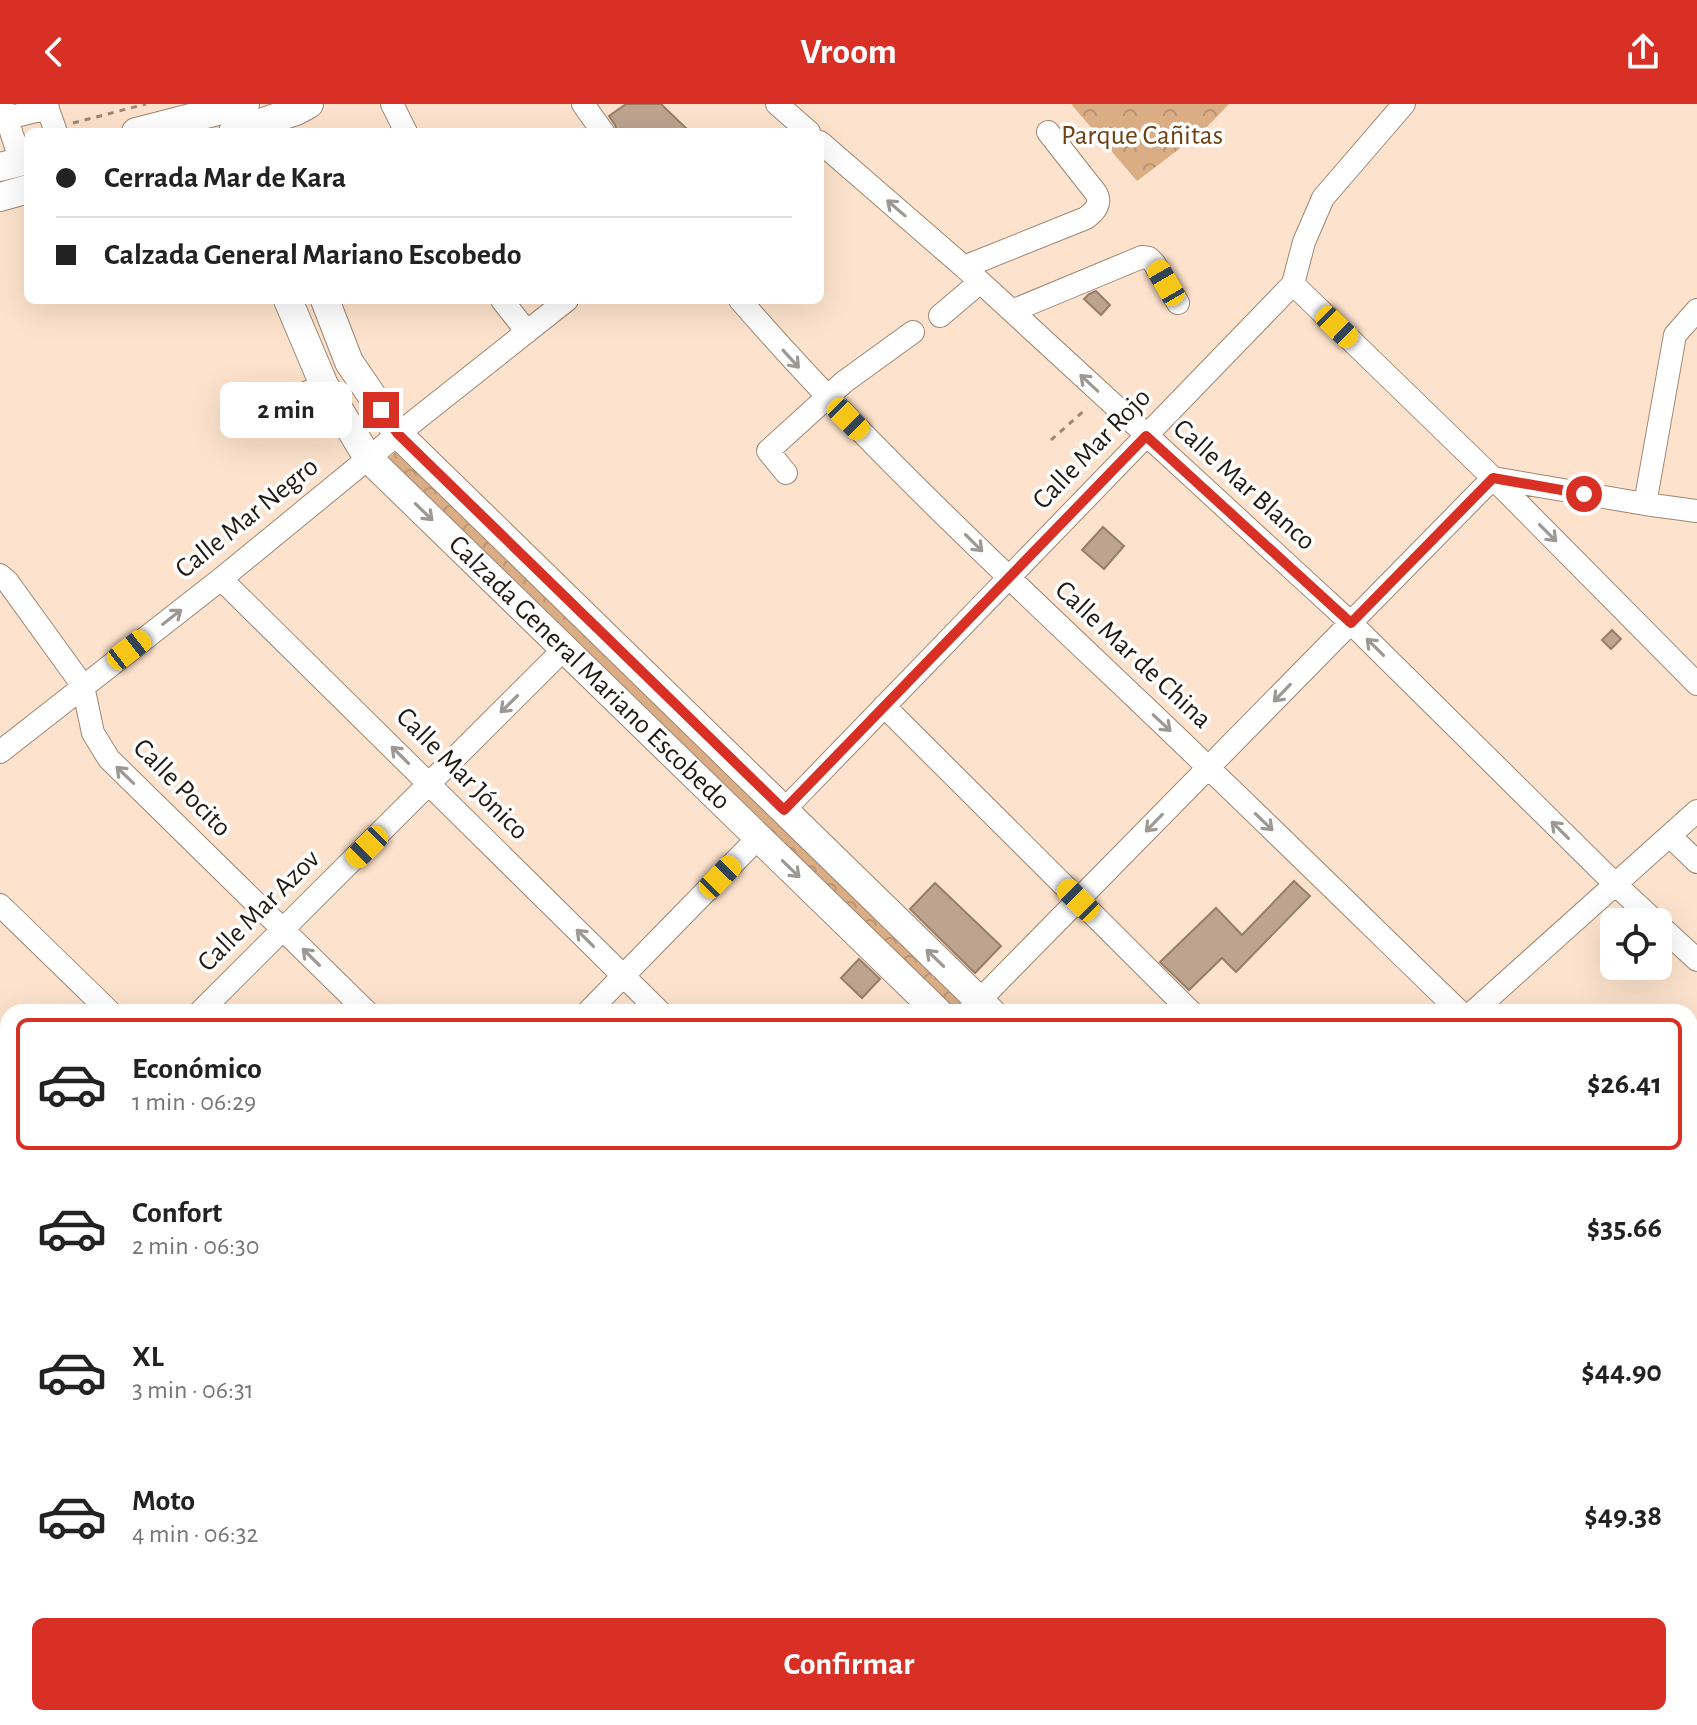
<!DOCTYPE html>
<html lang="es">
<head>
<meta charset="utf-8">
<style>
  body { margin:0; font-family:"Alegreya Sans",sans-serif; background:#f2f2f2; color:#222; height:100vh; display:flex; flex-direction:column; font-size:30px; white-space:nowrap }
  * { box-sizing:border-box; margin:0 }
  p { font-size:26px; color:#767676 }
  .icon { flex:none; width:44px; height:44px; fill:none; stroke:currentColor; stroke-width:2; stroke-linecap:round; stroke-linejoin:round }
  .map { position:relative; flex:1; overflow:hidden }
  .panel { position:absolute; left:0px; top:900px; width:1698px; height:722px; display:flex; flex-direction:column; background:#fff; border-radius:24px 24px 0 0; box-shadow:0 8px 32px #0002 }
  .panel>* { flex:none }
  .hud { position:absolute; left:24px; top:24px; width:800px; height:176px; border-radius:12px; box-shadow:0 8px 32px #0002; display:grid; align-content:center; height:176px; padding:0 32px; background:#fff }
  .controls { position:absolute; left:1600px; top:804px; display:grid; gap:16px }
  .controls a { display:grid; place-items:center; width:72px; height:72px; border-radius:12px; background:#fff; box-shadow:0 8px 32px #0002; font-size:40px }
  .end { position:absolute; width:36px; height:36px; margin:-18px; border:10px solid #d93025; background:#fff; box-shadow:0 0 0 4px #fff }
  .from { border-radius:50% }
  .bubble { position:absolute; height:56px; border-radius:12px; background:#fff; box-shadow:0 8px 32px #0002; font-size:26px; font-weight:700; line-height:56px; text-align:center }
  .car { position:absolute; width:24px; height:48px; margin:-24px -12px; border-radius:10px; box-shadow:0 0 6px 2px #0007; background:linear-gradient(#f5c518 24%,#345 0 40%,#f5c518 0 76%,#345 0 86%,#f5c518 0) }
  .hud b { display:flex; align-items:center; gap:28px; height:76px; font-size:30px }
  .hud b+b { border-top:2px solid #e0e0e0 }
  .hud i { width:20px; height:20px; background:#222 }
  ul { padding:14px 0 0; list-style:none }
  li { display:flex; align-items:center; gap:24px; height:132px; margin:0 16px 12px; padding:0 16px; border:4px solid transparent; border-radius:12px }
  li div { flex:1 }
  li b { display:block; font-size:30px }
  li em { font-style:normal; font-weight:700 }
  li.active { border-color:#d93025 }
  li>.icon { width:72px; height:72px; stroke-width:1.5 }
  .cta { display:flex; gap:16px; margin-top:auto; padding:16px 32px }
  .cta a { flex:1; height:92px; border-radius:12px; background:#d93025; color:#fff; font-size:32px; font-weight:700; line-height:92px; text-align:center }
  header { display:flex; justify-content:space-between; align-items:center; height:104px; padding:0 32px; background:#d93025; color:#fff; font-size:36px; font-weight:700 }
  .map>svg:first-child { display:block }
</style>
</head>
<body>
<header><svg class="icon" aria-label="back" viewBox="0 0 24 24"><path d="M15 5l-7 7 7 7"/></svg>Vroom<svg class="icon" aria-label="share" viewBox="0 0 24 24"><path d="M12 15V3M7 8l5-5 5 5M5 13v7h14v-7"/></svg></header>
<div class="map">
<svg width="1697" height="1621" viewBox="0 0 1697 1621">
  <defs>
    <pattern id="forest-crowns" width="20" height="18" patternUnits="userSpaceOnUse" patternTransform="scale(2)"><rect width="20" height="18" fill="#daad85"/><path d="M2 6a3 3 0 1 1 6 0M12 15a3 3 0 1 1 6 0" fill="none" stroke="#bb9472"/></pattern>
  </defs>
  <rect width="100%" height="100%" fill="#fde3cd"/>
  <path fill="url(#forest-crowns)" d="M1071,0H1229L1203,27L1137,77Z
    M399,345L969,896L958,908H945L382,360Z"/>
  <path fill="#bca48f" stroke="#967e6b" stroke-width="2" d="M626,0H661L690,28H617L615,21L609,12Z
    M1096,187L1110,201L1101,211L1084,195L1089,190Z
    M1103,423L1124,442L1104,465L1082,446Z
    M1612,526L1621,535L1611,545L1602,536Z
    M1294,777L1310,792L1236,868L1222,854L1189,886L1160,858L1216,804L1242,831Z
    M935,779L1001,842L975,869L910,805Z
    M859,855L880,875L862,894L841,874Z"/>
  <g fill="none" stroke-linecap="round" stroke-linejoin="round">
    <g stroke="#9e8672" stroke-width="24">
      <path id="minor" d="M2,0L21,58
        M46,0L56,28
        M392,0L406,28
        M583,0L603,28
        M777,0L809,28
        M7,14L48,4
        M820,38L964,163L1351,519L1616,781L1656,818
        M964,163L1086,114C1095,107 1102,100 1096,89L1048,28
        M1293,180L1493,374L1697,580
        M502,196L527,228
        M740,196C864,339 1004,469 1142,600C1249,702 1354,805 1460,908
        M1012,207L1142,153L1149,154L1154,159L1178,199
        M940,212L980,178
        M251,310L286,290L301,291L324,281
        M786,369L768,347L844,278L913,228
        M1493,374L1645,400L1697,407
        M1645,400L1675,231L1697,206
        M0,471L7,477L83,582L93,629L109,655L367,908
        M221,475L660,908
        M884,602L1191,908
        M0,648L221,475L398,330L567,196
        M784,706L1293,180L1304,138L1323,94L1404,0
        M1670,732L1697,758
        M0,801L110,908
        M1658,820L1697,856
        M200,908L564,545
        M588,908L758,734
        M968,908L1493,374
        M1473,908L1697,707
        M0,1024L5,1029
        M0,1109L8,1101
        M1690,1235L1697,1242
        M0,1270L8,1279
        M1690,1384L1697,1376
        M0,1489L8,1482
        M563,1614L570,1621
        M826,1614L833,1621
        M1241,1614L1248,1621
        M270,1621L277,1614
        M685,1621L693,1614
        M1468,1621L1475,1614"/>
    </g>
    <g stroke="#9e8672" stroke-width="30">
      <g id="major">
        <path d="M136,28L245,0"/>
        <path d="M233,28L296,7L309,0"/>
        <path d="M0,63L28,56"/>
        <path d="M0,93L28,85"/>
        <path id="s1" d="M288,196L324,281L368,354L938,908"/>
        <path d="M325,196L349,258L398,330L991,908"/>
        <path d="M1690,1589L1697,1596"/>
        <path d="M1663,1614L1670,1621"/>
      </g>
    </g>
    <path stroke="#9b8878" stroke-width="3" stroke-dasharray="6 6" stroke-linecap="butt" d="M73,19L146,0
      M1051,336L1087,304"/>
    <use href="#minor" stroke="#fff" stroke-width="22"/>
    <use href="#major" stroke="#fff" stroke-width="28"/>
  </g>
  <defs><path id="oneway-shaft" d="M-6 0H5M1.5-3L5.5 0L1.5 3" fill="none" stroke-width="1.6" stroke-linecap="round" stroke-linejoin="round" transform="scale(2)"/></defs>
  <g stroke="#9c9894">
    <use href="#oneway-shaft" transform="translate(896 104) rotate(-139)"/>
    <use href="#oneway-shaft" transform="translate(791 255) rotate(48)"/>
    <use href="#oneway-shaft" transform="translate(1089 279) rotate(-137)"/>
    <use href="#oneway-shaft" transform="translate(424 408) rotate(44)"/>
    <use href="#oneway-shaft" transform="translate(1548 429) rotate(45)"/>
    <use href="#oneway-shaft" transform="translate(974 439) rotate(45)"/>
    <use href="#oneway-shaft" transform="translate(172 513) rotate(-38)"/>
    <use href="#oneway-shaft" transform="translate(1375 543) rotate(-135)"/>
    <use href="#oneway-shaft" transform="translate(1282 589) rotate(134)"/>
    <use href="#oneway-shaft" transform="translate(509 600) rotate(135)"/>
    <use href="#oneway-shaft" transform="translate(1162 619) rotate(43)"/>
    <use href="#oneway-shaft" transform="translate(400 651) rotate(-135)"/>
    <use href="#oneway-shaft" transform="translate(125 671) rotate(-136)"/>
    <use href="#oneway-shaft" transform="translate(1264 718) rotate(44)"/>
    <use href="#oneway-shaft" transform="translate(1154 719) rotate(134)"/>
    <use href="#oneway-shaft" transform="translate(1560 726) rotate(-135)"/>
    <use href="#oneway-shaft" transform="translate(791 765) rotate(44)"/>
    <use href="#oneway-shaft" transform="translate(585 834) rotate(-135)"/>
    <use href="#oneway-shaft" transform="translate(311 853) rotate(-135)"/>
    <use href="#oneway-shaft" transform="translate(935 854) rotate(-136)"/>
  </g>
  <g fill="none" stroke-linecap="round" stroke-linejoin="round">
    <path stroke="#d93025" stroke-width="10" d="M381,306L398,330L784,706L1146,332L1351,519L1493,374L1584,390"/>
  </g>
  <g text-anchor="middle" dominant-baseline="central" stroke-width="7" stroke-linejoin="round" paint-order="stroke">
    <g font-size="28" fill="#6f4213" stroke="#fff">
      <text x="1142" y="32">Parque Cañitas</text>
    </g>
    <g font-size="28" fill="#221911" stroke="#fff">
      <text transform="translate(1092 345) rotate(-46)">Calle Mar Rojo</text>
      <text transform="translate(1244 381) rotate(42)">Calle Mar Blanco</text>
      <text transform="translate(247 414) rotate(-39)">Calle Mar Negro</text>
      <text transform="translate(1133 551) rotate(43)">Calle Mar de China</text>
      <text stroke="none"><textPath href="#s1" startOffset="486">Calzada General Mariano Escobedo</textPath></text>
      <text transform="translate(462 670) rotate(45)">Calle Mar Jónico</text>
      <text transform="translate(182 684) rotate(45)">Calle Pocito</text>
      <text transform="translate(259 807) rotate(-45)">Calle Mar Azov</text>
    </g>
  </g>
</svg>
<div class="controls">
<a><svg class="icon" aria-label="locate" viewBox="0 0 24 24"><circle cx="12" cy="12" r="6"/><path d="M12 2v4M12 18v4M2 12h4M18 12h4"/></svg></a>
</div>
<i class="end from" style="left:1584px;top:390px"></i>
<i class="end" style="left:381px;top:306px"></i>
<div class="bubble" style="left:220px;top:278px;width:132px">2 min</div>
<i class="car" style="left:1166px;top:179px;rotate:330deg"></i>
<i class="car" style="left:1337px;top:223px;rotate:134deg"></i>
<i class="car" style="left:848px;top:315px;rotate:135deg"></i>
<i class="car" style="left:129px;top:546px;rotate:52deg"></i>
<i class="car" style="left:367px;top:743px;rotate:225deg"></i>
<i class="car" style="left:720px;top:773px;rotate:44deg"></i>
<i class="car" style="left:1078px;top:796px;rotate:315deg"></i>
<div class="hud">
<b><i class="from"></i>Cerrada Mar de Kara</b>
<b><i></i>Calzada General Mariano Escobedo</b>
</div>
<section class="panel">
<ul>
<li class="active"><svg class="icon" aria-label="car" viewBox="0 0 24 24"><path d="M5 17H2v-5l4-1 3-4h7l3 4 3 1v5h-3M9 17h6M6 11h13"/><circle cx="7" cy="17" r="2"/><circle cx="17" cy="17" r="2"/></svg><div><b>Económico</b><p>1 min · 06:29</p></div><em>$26.41</em></li>
<li><svg class="icon" aria-label="car" viewBox="0 0 24 24"><path d="M5 17H2v-5l4-1 3-4h7l3 4 3 1v5h-3M9 17h6M6 11h13"/><circle cx="7" cy="17" r="2"/><circle cx="17" cy="17" r="2"/></svg><div><b>Confort</b><p>2 min · 06:30</p></div><em>$35.66</em></li>
<li><svg class="icon" aria-label="car" viewBox="0 0 24 24"><path d="M5 17H2v-5l4-1 3-4h7l3 4 3 1v5h-3M9 17h6M6 11h13"/><circle cx="7" cy="17" r="2"/><circle cx="17" cy="17" r="2"/></svg><div><b>XL</b><p>3 min · 06:31</p></div><em>$44.90</em></li>
<li><svg class="icon" aria-label="car" viewBox="0 0 24 24"><path d="M5 17H2v-5l4-1 3-4h7l3 4 3 1v5h-3M9 17h6M6 11h13"/><circle cx="7" cy="17" r="2"/><circle cx="17" cy="17" r="2"/></svg><div><b>Moto</b><p>4 min · 06:32</p></div><em>$49.38</em></li>
</ul>
<div class="cta"><a>Confirmar</a></div>
</section>
</div>
</body>
</html>
